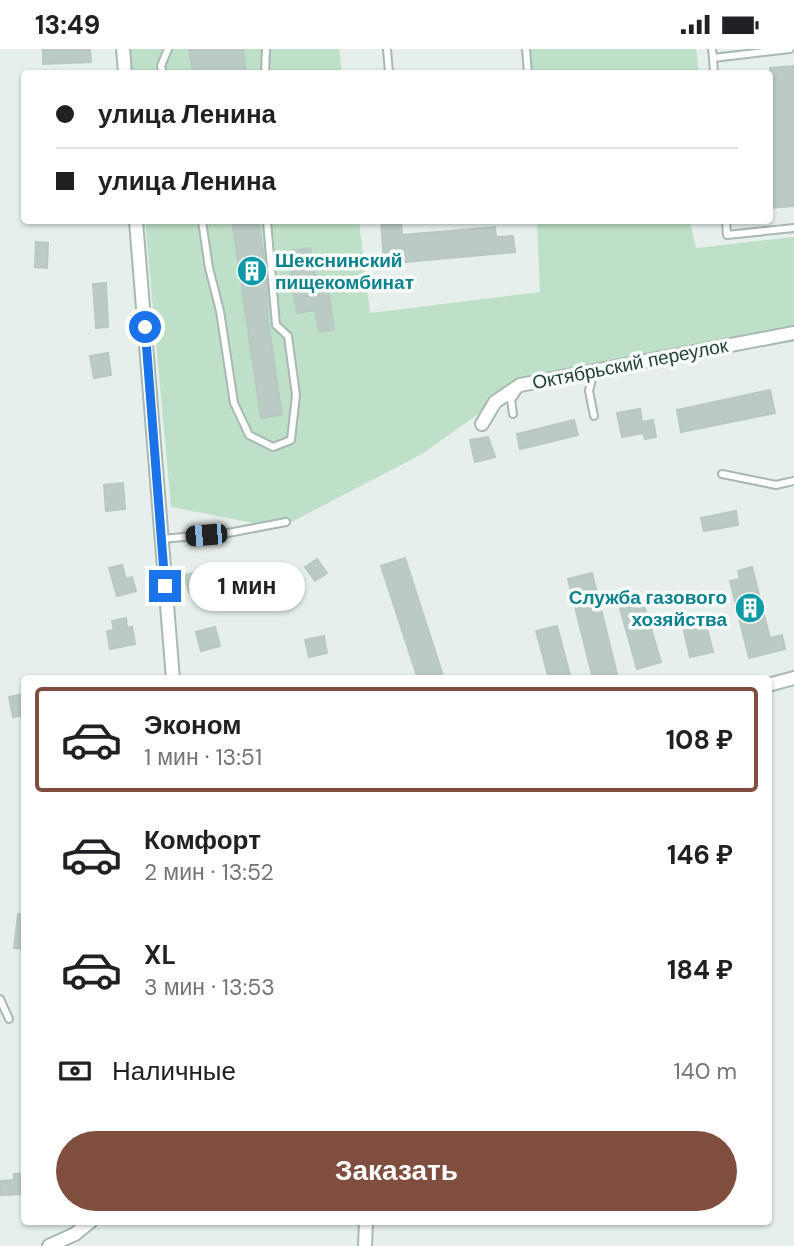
<!DOCTYPE html>
<html lang="ru">
<head>
<meta charset="utf-8">
<style>
  body { margin:0; font-family:"DM Sans",sans-serif; background:#f2f2f2; color:#202124; height:100vh; display:flex; flex-direction:column; font-size:26px; white-space:nowrap }
  * { box-sizing:border-box; margin:0 }
  p { font-size:23px; color:#757577 }
  .icon { flex:none; width:38px; height:38px; fill:none; stroke:currentColor; stroke-width:2; stroke-linecap:round; stroke-linejoin:round }
  .map { position:relative; flex:1; overflow:hidden }
  .panel { position:absolute; left:21px; top:626px; width:751px; height:550px; display:flex; flex-direction:column; background:#fff; border-radius:7px; box-shadow:0 2px 5px #0004 }
  .panel>* { flex:none }
  .guide { position:absolute; left:21px; top:21px; width:752px; height:154px; border-radius:7px; box-shadow:0 2px 5px #0004; display:grid; align-content:center; height:154px; padding:0 35px; background:#fff }
  .end { position:absolute; width:32px; height:32px; margin:-16px; border:9px solid #1a73e8; background:#fff; box-shadow:0 0 0 4px #fff }
  .from { border-radius:50% }
  .bubble { position:absolute; height:49px; border-radius:24px; background:#fff; box-shadow:0 2px 5px #0004; font-size:23px; font-weight:700; line-height:49px; text-align:center }
  .car { position:absolute; width:21px; height:42px; margin:-21px -10px; border-radius:9px; box-shadow:0 0 5px 2px #0007; background:linear-gradient(#222 24%,#8ab4d8 0 40%,#222 0 76%,#8ab4d8 0 86%,#222 0) }
  .guide b { display:flex; align-items:center; gap:24px; height:66px; font-size:26px }
  .guide b+b { border-top:2px solid #e0e0e0 }
  .guide i { width:18px; height:18px; background:#202124 }
  ul { padding:12px 0 0; list-style:none }
  li { display:flex; align-items:center; gap:21px; height:105px; margin:0 14px 10px; padding:0 21px; border:4px solid transparent; border-radius:7px }
  li div { flex:1 }
  li b { display:block; font-size:26px }
  li em { font-style:normal; font-weight:700 }
  li.active { border-color:#7f4e3f }
  li>.icon { width:63px; height:63px; stroke-width:1.5 }
  .pay { display:flex; align-items:center; gap:18px; height:77px; padding:0 35px; font-size:26px }
  .pay p { margin-inline-start:auto }
  .cta { display:flex; gap:14px; margin-top:auto; padding:14px 35px }
  .cta a { flex:1; height:80px; border-radius:42px; background:#7f4e3f; color:#fff; font-size:28px; font-weight:700; line-height:80px; text-align:center }
  .status { display:flex; justify-content:space-between; align-items:center; height:49px; padding:0 35px; background:#fff; direction:ltr }
  .status svg { height:19px; fill:currentColor }
  .map>svg:first-child { display:block }
</style>
</head>
<body>
<div class="status"><b>13:49</b><svg viewBox="0 0 49 12"><path d="M0 12V9h3v3zM5 12V6h3v6zM10 12V3h3v9zM15 12V0h3v12zM26 1h20v11H26zM47 4h2v5h-2z"/></svg></div>
<div class="map">
<svg width="794" height="1197" viewBox="0 0 794 1197">
  <rect width="100%" height="100%" fill="#e6efeb"/>
  <path fill="#bfe0c8" d="M130,0H339L342,24H132Z
    M527,0H696L699,24H528Z
    M145,172H359L370,264L540,243L537,172H690L696,199L794,188V278L589,320L495,353L422,405L280,479L171,458Z"/>
  <path fill="#bbcac4" stroke="#b8c9c2" stroke-width="2" d="M43,0H90L91,13L43,15Z
    M189,0H243L246,24H193Z
    M794,17V157L770,159V19Z
    M232,172H258L266,221L268,273L282,366L261,369Z
    M381,172H401L402,186L495,178L496,188L513,187L515,203L384,215Z
    M36,193L48,194L47,219L35,218Z
    M310,199L316,232L327,230L334,281L319,283L315,261L297,264L287,202Z
    M106,234L108,278L96,279L93,235Z
    M108,304L111,326L94,329L90,307Z
    M770,341L775,364L681,383L677,361Z
    M640,360L642,373L653,371L656,388L645,390L643,384L622,388L617,364Z
    M574,371L578,386L520,400L517,385Z
    M488,388L495,408L475,413L470,391Z
    M123,434L125,460L106,462L104,436Z
    M736,462L738,476L704,482L701,469Z
    M405,509L444,630H418L381,517Z
    M317,510L327,524L315,532L305,518Z
    M122,516L126,530L132,528L136,542L117,547L109,519Z
    M752,518L770,589L782,586L785,600L749,609L730,532L740,530L738,522Z
    M205,521L210,538L189,543L184,526Z
    M592,524L617,625L595,630H593L568,530Z
    M641,546L661,613L637,620L618,552Z
    M704,567L713,603L690,608L682,573Z
    M126,569L127,579L132,578L135,595L110,600L107,582L114,581L112,572Z
    M557,577L571,630H549L536,582Z
    M215,578L220,597L201,602L196,583Z
    M324,587L327,604L309,608L305,591Z
    M24,645V666L13,668L9,648Z
    M18,865L24,866V900L14,899Z
    M24,1124V1145L1,1146L0,1132L14,1131V1125Z"/>
  <g fill="none" stroke-linecap="round" stroke-linejoin="round">
    <g stroke="#a8b8b2" stroke-width="10">
      <path id="service" d="M387,0L389,24
        M526,0L528,24
        M712,0L713,9L790,0
        M713,9L714,24
        M163,24L161,17L168,0
        M265,24L266,0
        M202,172L209,219L220,262L234,354L249,386L273,398L291,391L296,346L288,287L276,276L267,172
        M726,172L727,186L794,179
        M513,365L511,351L516,344
        M594,367L589,342L594,322
        M722,425L776,436L794,432
        M161,490L228,484L286,473
        M0,950L9,970"/>
    </g>
    <g stroke="#a8b8b2" stroke-width="16">
      <path id="minor" d="M123,0L125,24
        M136,172L173,630
        M482,375L495,353L520,336L794,284
        M768,636L794,629
        M49,1197L75,1185L91,1172
        M365,1197L366,1172"/>
    </g>
    <use href="#service" stroke="#fff" stroke-width="6"/>
    <use href="#minor" stroke="#fff" stroke-width="12"/>
  </g>
  <g fill="none" stroke-linecap="round" stroke-linejoin="round">
    <path stroke="#1a73e8" stroke-width="9" d="M145,278L165,537"/>
  </g>
  <defs>
    <g id="building-disc" transform="scale(1.575)"><circle r="9.5" fill="#0f9aa8" stroke="#f7fbf9"/><path d="M-4-6H4V6H1V3H-1V6H-4ZM-2.5-4.3h1.7v1.8h-1.7ZM.8-4.3h1.7v1.8H.8ZM-2.5-1h1.7V.8h-1.7ZM.8-1h1.7V.8H.8Z" fill="#fff"/></g>
  </defs>
  <g fill-rule="evenodd">
    <use href="#building-disc" x="252" y="222"/>
    <use href="#building-disc" x="750" y="559"/>
  </g>
  <g text-anchor="middle" dominant-baseline="central" stroke-width="7" stroke-linejoin="round" paint-order="stroke">
    <g font-size="19" font-weight="bold" fill="#0d838f" stroke="#f7fbf9" text-anchor="start">
      <text x="275" y="211">Шекснинский<tspan x="275" dy="22">пищекомбинат</tspan></text>
      <text x="727" y="548" text-anchor="end">Служба газового<tspan x="727" dy="22">хозяйства</tspan></text>
    </g>
    <g font-size="19" fill="#24423a" stroke="#f7fbf9">
      <text transform="translate(630 315) rotate(-11)">Октябрьский переулок</text>
    </g>
  </g>
</svg>
<i class="end from" style="left:145px;top:278px"></i>
<i class="end" style="left:165px;top:537px"></i>
<div class="bubble" style="left:189px;top:513px;width:116px">1 мин</div>
<i class="car" style="left:206px;top:486px;rotate:265deg"></i>
<div class="guide">
<b><i class="from"></i>улица Ленина</b>
<b><i></i>улица Ленина</b>
</div>
<section class="panel">
<ul>
<li class="active"><svg class="icon" aria-label="car" viewBox="0 0 24 24"><path d="M5 17H2v-5l4-1 3-4h7l3 4 3 1v5h-3M9 17h6M6 11h13"/><circle cx="7" cy="17" r="2"/><circle cx="17" cy="17" r="2"/></svg><div><b>Эконом</b><p>1 мин · 13:51</p></div><em>108 ₽</em></li>
<li><svg class="icon" aria-label="car" viewBox="0 0 24 24"><path d="M5 17H2v-5l4-1 3-4h7l3 4 3 1v5h-3M9 17h6M6 11h13"/><circle cx="7" cy="17" r="2"/><circle cx="17" cy="17" r="2"/></svg><div><b>Комфорт</b><p>2 мин · 13:52</p></div><em>146 ₽</em></li>
<li><svg class="icon" aria-label="car" viewBox="0 0 24 24"><path d="M5 17H2v-5l4-1 3-4h7l3 4 3 1v5h-3M9 17h6M6 11h13"/><circle cx="7" cy="17" r="2"/><circle cx="17" cy="17" r="2"/></svg><div><b>XL</b><p>3 мин · 13:53</p></div><em>184 ₽</em></li>
</ul>
<div class="pay"><svg class="icon" aria-label="cash" viewBox="0 0 24 24"><path d="M3 7h18v10H3z"/><circle cx="12" cy="12" r="2"/></svg>Наличные<p>140 m</p></div>
<div class="cta"><a>Заказать</a></div>
</section>
</div>
</body>
</html>
